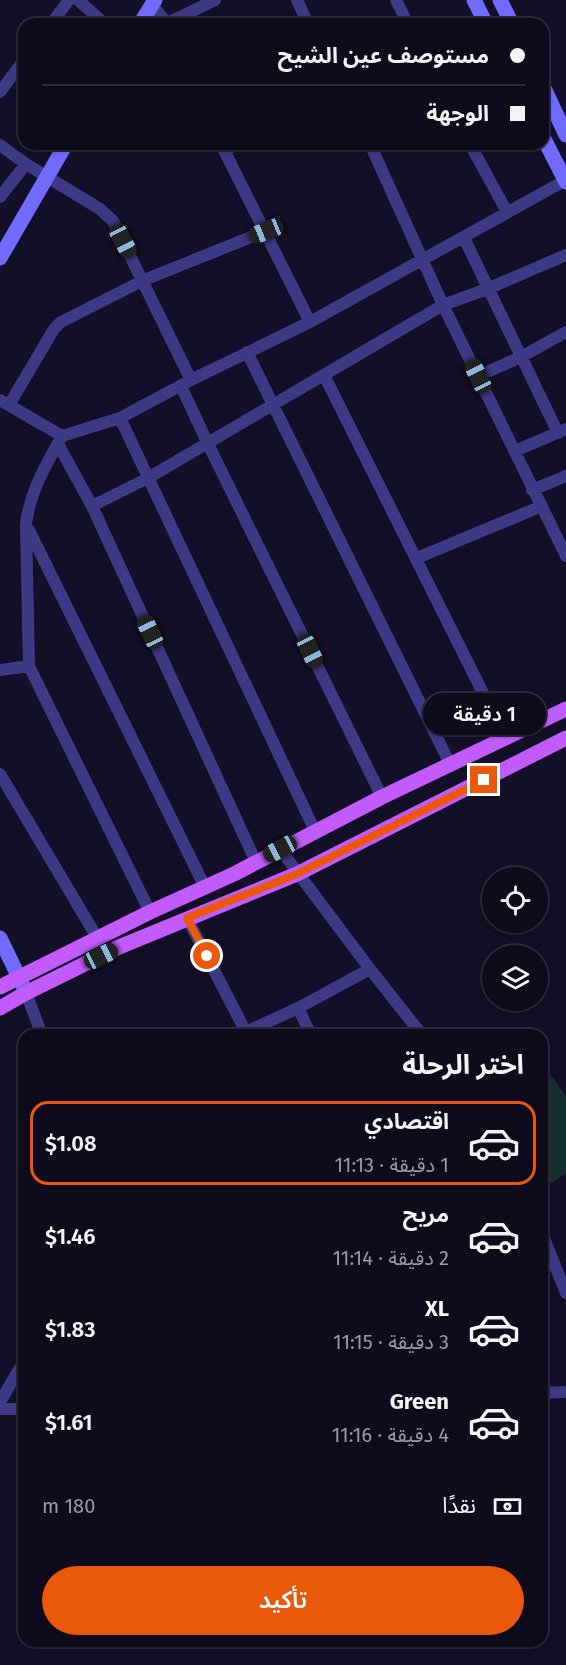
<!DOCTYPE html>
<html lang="ar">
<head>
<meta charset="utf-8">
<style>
  body { margin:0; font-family:"Fira Sans","Noto Sans Arabic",sans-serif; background:#1c1929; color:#f1f3f6; direction:rtl; height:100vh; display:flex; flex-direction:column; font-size:22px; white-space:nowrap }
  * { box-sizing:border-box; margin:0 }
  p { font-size:20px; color:#9b9ba3 }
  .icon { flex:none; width:33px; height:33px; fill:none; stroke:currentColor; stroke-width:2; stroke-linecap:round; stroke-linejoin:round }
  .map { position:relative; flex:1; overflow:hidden; direction:ltr }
  .sheet { position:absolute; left:18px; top:1029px; width:530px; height:618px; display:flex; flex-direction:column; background:#0e0b1c; border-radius:18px; box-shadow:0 2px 4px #0004,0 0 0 2px #2e2b3b; direction:rtl }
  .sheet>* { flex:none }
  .banner { position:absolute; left:18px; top:18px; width:531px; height:132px; border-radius:18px; box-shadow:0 2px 4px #0004,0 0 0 2px #2e2b3b; direction:rtl; display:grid; align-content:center; height:132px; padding:0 24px; background:#0e0b1c }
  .buttons { position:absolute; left:482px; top:867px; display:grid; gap:12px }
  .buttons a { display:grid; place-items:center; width:66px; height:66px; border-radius:50%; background:#0e0b1c; box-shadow:0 2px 4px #0004,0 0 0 2px #2e2b3b; font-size:30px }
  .end { position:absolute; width:27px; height:27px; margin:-14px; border:8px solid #ea580c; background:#fff; box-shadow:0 0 0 3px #fff }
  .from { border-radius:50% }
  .bubble { position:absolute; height:42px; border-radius:21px; background:#0e0b1c; box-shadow:0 2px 4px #0004,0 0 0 2px #2e2b3b; font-size:20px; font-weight:600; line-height:42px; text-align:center; direction:rtl }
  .car { position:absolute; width:18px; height:36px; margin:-18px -9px; border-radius:8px; box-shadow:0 0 4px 2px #0007; background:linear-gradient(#222 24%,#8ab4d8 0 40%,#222 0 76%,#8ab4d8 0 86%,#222 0) }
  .banner b { display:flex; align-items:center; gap:21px; height:57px; font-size:22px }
  .banner b+b { border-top:2px solid #2e2b3b }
  .banner i { width:15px; height:15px; background:#f1f3f6 }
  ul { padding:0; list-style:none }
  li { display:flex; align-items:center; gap:18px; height:84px; margin:0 12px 9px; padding:0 12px; border:3px solid transparent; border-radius:18px }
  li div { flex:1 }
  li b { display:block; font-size:22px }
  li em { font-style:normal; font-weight:600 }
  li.selected { border-color:#ea580c }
  li>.icon { width:54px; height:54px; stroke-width:1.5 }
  h2 { padding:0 24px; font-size:27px; line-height:72px }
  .pay { display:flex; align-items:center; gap:15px; height:66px; padding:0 24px; font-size:22px }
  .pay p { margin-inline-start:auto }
  .button { display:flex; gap:12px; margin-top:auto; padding:12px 24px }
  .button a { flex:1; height:69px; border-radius:36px; background:#ea580c; color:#fff; font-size:24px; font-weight:600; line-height:69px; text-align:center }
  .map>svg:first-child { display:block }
</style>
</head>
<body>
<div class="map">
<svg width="566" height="1665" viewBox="0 0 566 1665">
  <rect width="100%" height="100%" fill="#130f26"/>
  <path fill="#12302f" d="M551,1075L566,1097V1173L551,1183L542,1169V1081Z"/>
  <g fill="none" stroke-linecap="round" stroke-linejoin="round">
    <path stroke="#3d3a85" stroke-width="12" d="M78,0L105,24
      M297,0L308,24
      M396,0L408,24
      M152,5L168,24
      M168,23L215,0
      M51,24L69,0
      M0,92L24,60
      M221,144L310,322
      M370,144L443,305L566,556
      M470,144L507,212
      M0,145L26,164L100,209L113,221L191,380
      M224,151L237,144
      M0,197L26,164
      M464,238L558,433
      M247,352L450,764
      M324,375L506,739
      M478,376L521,357L566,332
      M181,386L208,444L382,797
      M0,400L62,436L120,418L191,380L310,322L566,180
      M9,405L54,329L61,322L144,280L266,231
      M120,418L315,831
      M62,436C46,465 30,491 26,524L29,666L150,912
      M58,444L92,506L256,862
      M515,451L566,429
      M532,490L566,476
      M92,506L148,478L443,305L487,289L566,255
      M29,530L205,887
      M417,558L542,506
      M0,670L29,666
      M0,774L98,939
      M280,849L370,969L422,1035
      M187,918L246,1032L298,1008L370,969
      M26,993L42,1035
      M298,1008L311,1035
      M542,1233L566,1293
      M542,1393L566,1392
      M0,1402L24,1361
      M0,1409H24"/>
    <path stroke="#6f6bff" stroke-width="15" d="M474,0L486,24
      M500,0L512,24
      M140,24L155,0
      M543,86L566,135
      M543,137L566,182
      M0,258L66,144
      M0,938L25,990"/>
    <path stroke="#c25bff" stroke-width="15" d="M0,987L150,912L234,874L382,797L566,709
      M0,1008L26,993L119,947L297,874L566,738"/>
  </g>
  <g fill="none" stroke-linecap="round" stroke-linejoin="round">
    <path stroke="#ea580c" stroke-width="8" d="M207,956L187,918L297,874L484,780"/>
  </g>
</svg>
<div class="buttons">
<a><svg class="icon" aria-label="locate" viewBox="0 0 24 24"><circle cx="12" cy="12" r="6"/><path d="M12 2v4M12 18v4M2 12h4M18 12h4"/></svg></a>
<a><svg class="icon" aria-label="layers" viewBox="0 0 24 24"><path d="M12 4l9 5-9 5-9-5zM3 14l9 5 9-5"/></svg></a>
</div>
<i class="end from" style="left:207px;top:956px"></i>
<i class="end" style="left:484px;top:780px"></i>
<div class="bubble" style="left:423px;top:693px;width:123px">1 دقيقة</div>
<i class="car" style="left:266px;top:231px;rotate:248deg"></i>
<i class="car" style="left:123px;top:241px;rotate:152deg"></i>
<i class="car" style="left:478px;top:376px;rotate:334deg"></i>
<i class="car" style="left:150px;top:632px;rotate:335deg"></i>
<i class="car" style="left:310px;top:651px;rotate:154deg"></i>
<i class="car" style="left:280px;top:849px;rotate:242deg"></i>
<i class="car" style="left:101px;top:956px;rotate:64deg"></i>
<div class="banner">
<b><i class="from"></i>مستوصف عين الشيح</b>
<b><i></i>الوجهة</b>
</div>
<section class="sheet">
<h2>اختر الرحلة</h2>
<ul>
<li class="selected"><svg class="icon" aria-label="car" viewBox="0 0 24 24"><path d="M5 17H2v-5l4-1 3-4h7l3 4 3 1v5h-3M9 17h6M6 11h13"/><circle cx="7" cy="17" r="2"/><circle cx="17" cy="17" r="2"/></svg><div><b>اقتصادي</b><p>1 دقيقة · 11:13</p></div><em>$1.08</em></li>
<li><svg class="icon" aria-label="car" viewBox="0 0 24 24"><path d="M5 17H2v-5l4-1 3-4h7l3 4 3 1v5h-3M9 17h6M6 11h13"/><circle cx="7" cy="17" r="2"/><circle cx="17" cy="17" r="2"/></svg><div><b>مريح</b><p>2 دقيقة · 11:14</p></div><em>$1.46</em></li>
<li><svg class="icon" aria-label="car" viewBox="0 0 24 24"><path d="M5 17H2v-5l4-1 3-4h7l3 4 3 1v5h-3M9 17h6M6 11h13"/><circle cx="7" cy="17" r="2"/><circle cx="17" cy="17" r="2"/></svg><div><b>XL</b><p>3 دقيقة · 11:15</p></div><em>$1.83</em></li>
<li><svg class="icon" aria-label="car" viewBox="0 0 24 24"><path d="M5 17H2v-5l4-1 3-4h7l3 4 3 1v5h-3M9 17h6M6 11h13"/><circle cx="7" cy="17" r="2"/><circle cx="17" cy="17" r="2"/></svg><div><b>Green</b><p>4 دقيقة · 11:16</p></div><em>$1.61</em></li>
</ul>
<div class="pay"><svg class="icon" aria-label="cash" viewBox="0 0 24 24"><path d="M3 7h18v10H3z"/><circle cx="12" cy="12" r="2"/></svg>نقدًا<p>180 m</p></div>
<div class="button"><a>تأكيد</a></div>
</section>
</div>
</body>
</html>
